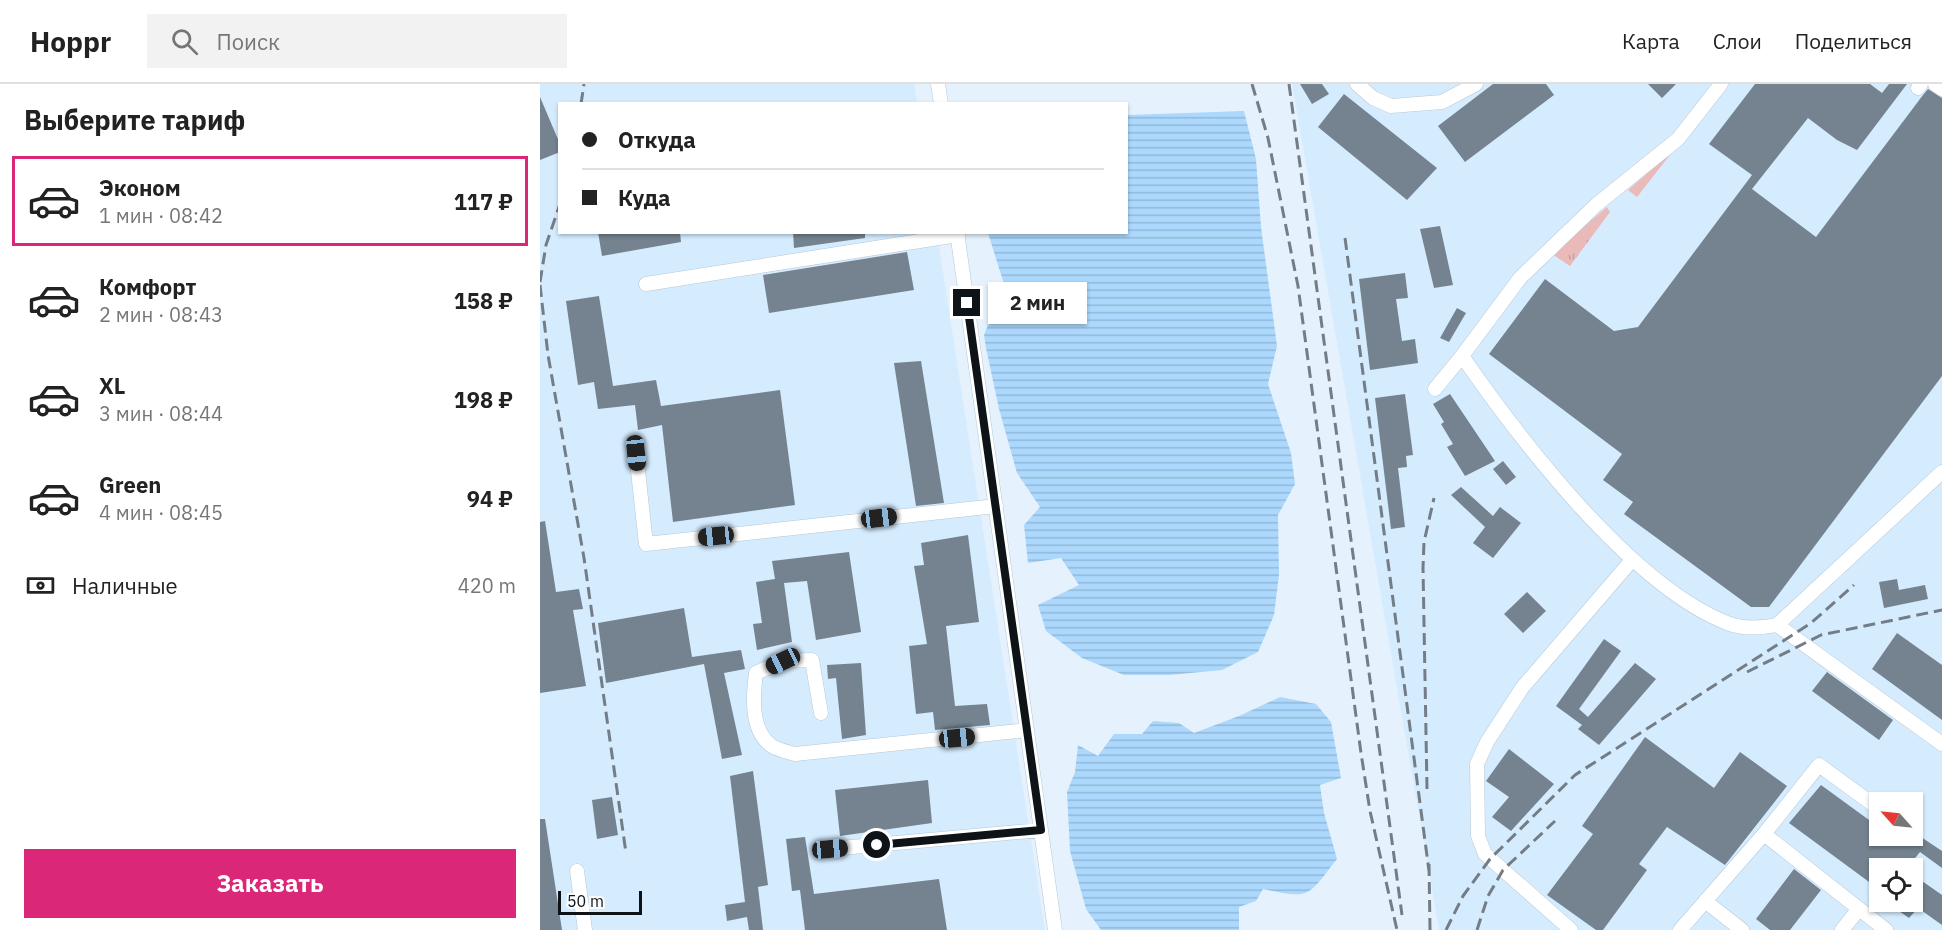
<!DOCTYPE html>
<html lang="ru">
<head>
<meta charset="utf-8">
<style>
  body { margin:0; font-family:"IBM Plex Sans",sans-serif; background:#f2f2f2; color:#222; height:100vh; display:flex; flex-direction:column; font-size:22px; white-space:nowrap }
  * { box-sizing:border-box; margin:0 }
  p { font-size:20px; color:#767676 }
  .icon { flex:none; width:33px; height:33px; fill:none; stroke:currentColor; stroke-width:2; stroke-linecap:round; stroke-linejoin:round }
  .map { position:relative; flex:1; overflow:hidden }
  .panel { display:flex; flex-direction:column; background:#fff; width:540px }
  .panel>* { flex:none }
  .guide { position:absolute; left:18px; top:18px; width:570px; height:132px; border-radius:0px; box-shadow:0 2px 4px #0004; display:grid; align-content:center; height:132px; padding:0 24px; background:#fff }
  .needle { width:39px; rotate:297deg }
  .tools { position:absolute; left:1329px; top:708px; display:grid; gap:12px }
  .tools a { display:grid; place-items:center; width:54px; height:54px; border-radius:0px; background:#fff; box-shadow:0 2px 4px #0004; font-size:30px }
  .scale { position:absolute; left:18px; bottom:15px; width:84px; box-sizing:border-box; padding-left:6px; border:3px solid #0d1317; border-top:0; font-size:16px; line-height:21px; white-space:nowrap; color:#0d1317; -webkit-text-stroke:4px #fdfdfd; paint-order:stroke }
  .end { position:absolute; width:27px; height:27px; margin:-14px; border:8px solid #0d1317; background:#fff; box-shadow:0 0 0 3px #fff }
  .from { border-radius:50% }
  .bubble { position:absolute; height:42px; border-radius:0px; background:#fff; box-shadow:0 2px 4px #0004; font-size:20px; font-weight:800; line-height:42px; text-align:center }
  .car { position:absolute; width:18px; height:36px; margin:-18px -9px; border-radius:8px; box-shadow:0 0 4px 2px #0007; background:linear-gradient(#222 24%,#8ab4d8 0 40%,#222 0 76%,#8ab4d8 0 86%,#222 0) }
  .guide b { display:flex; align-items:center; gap:21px; height:57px; font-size:22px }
  .guide b+b { border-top:2px solid #e0e0e0 }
  .guide i { width:15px; height:15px; background:#222 }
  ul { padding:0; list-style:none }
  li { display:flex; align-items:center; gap:18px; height:90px; margin:0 12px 9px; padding:0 12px; border:3px solid transparent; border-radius:0px }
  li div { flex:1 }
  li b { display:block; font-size:22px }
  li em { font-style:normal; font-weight:800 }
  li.active { border-color:#db2777 }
  li>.icon { width:54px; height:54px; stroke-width:1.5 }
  h2 { padding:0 24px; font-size:27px; line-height:72px }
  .pay { display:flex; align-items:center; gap:15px; height:66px; padding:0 24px; font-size:22px }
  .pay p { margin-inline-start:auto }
  .cta { display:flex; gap:12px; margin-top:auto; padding:12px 24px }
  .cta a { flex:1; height:69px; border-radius:0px; background:#db2777; color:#fff; font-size:24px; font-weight:800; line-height:69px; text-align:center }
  header { display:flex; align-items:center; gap:36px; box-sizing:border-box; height:84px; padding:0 30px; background:#fff; border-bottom:2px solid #e0e0e0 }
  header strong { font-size:28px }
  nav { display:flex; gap:33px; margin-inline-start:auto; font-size:21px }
  .search { width:420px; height:54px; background:#f2f2f2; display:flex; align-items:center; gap:15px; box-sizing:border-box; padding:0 21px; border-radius:0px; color:#767676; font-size:22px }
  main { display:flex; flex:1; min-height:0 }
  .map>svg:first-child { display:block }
</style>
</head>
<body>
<header>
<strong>Hoppr</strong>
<div class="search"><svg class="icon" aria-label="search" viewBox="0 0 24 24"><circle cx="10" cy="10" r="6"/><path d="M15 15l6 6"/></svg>Поиск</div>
<nav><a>Карта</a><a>Слои</a><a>Поделиться</a></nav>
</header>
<main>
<section class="panel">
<h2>Выберите тариф</h2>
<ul>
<li class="active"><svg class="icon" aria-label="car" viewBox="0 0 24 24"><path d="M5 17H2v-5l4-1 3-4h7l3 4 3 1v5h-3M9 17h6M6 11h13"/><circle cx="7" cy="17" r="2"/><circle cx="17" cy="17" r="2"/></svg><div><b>Эконом</b><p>1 мин · 08:42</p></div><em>117 ₽</em></li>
<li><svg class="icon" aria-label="car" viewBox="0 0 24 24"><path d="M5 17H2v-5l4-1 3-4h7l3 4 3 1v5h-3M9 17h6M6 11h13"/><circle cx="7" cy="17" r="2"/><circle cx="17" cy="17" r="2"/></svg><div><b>Комфорт</b><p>2 мин · 08:43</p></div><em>158 ₽</em></li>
<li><svg class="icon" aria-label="car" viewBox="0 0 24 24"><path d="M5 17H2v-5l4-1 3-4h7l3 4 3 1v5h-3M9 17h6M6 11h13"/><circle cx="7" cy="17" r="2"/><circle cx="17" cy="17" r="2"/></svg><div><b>XL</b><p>3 мин · 08:44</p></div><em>198 ₽</em></li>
<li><svg class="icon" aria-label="car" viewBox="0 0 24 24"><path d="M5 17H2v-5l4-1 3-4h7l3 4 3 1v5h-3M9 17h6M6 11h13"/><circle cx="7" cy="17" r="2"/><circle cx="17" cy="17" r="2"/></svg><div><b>Green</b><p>4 мин · 08:45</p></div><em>94 ₽</em></li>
</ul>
<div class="pay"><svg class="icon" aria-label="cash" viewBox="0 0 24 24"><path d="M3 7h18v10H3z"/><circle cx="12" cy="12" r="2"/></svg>Наличные<p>420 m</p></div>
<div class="cta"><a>Заказать</a></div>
</section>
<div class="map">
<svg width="1402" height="846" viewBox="0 0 1402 846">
  <defs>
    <pattern id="grass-tufts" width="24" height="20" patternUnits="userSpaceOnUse" patternTransform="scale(1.5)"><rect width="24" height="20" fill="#e9bab8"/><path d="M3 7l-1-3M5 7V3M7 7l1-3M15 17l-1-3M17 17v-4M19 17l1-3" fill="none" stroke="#c79f9d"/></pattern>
    <pattern id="water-rules" width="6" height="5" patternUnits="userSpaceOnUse" patternTransform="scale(1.5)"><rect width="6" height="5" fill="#abd8fc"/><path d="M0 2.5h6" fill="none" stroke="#92b8d7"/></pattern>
  </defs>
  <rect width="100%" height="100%" fill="#e5f2fd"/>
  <path fill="#d5ecff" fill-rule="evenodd" d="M0,0H374L377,19L20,20V148L397,149L505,846H0Z
    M752,0H1402V846H899ZM1340,718H1372V752H1340ZM1340,784H1372V818H1340Z"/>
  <path fill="url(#grass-tufts)" d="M1133,67L1097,113L1088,106Z
    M1067,123L1070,128L1030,182L1012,170Z"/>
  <path fill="url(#water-rules)" d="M704,27L716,75L721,143L737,262L728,300L751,369L755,400L738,431L739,491L734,531L718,568L682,586L629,591H584L542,574L506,547L498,521L539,501L521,474L488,479L484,441L500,423L477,389L459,325L446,264L444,251L464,200L448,149L586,148L587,31Z
    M740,613L776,620L791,638L801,694L780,701L784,729L797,775C768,812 771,816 723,805L716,817L699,823V846H561L546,825L530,767L527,708L535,688L538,661L558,672L574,650H602L613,637L639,639L654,649L699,632Z"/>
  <path fill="#74838f" d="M760,0H782L789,10L772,20Z
    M953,0H1006L1014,11L925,78L898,42Z
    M1108,0H1136L1122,14Z
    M1215,0H1330L1342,9L1349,0H1367L1317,66L1297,56L1268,34L1212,105L1276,153L1383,11L1388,5L1402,14V292L1229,523H1211L1084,430L1093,418L1063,396L1082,370L949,270L1005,195L1074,247L1098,243L1212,91L1169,60Z
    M804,10L897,84L867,116L778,43Z
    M0,13L20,60V68L0,76Z
    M900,142L913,201L894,204L880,145Z
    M58,148H140L141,158L62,172Z
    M253,148H325V154L254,164Z
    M367,168L374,206L229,229L223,191Z
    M865,189L868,214L856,215L862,257L875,255L878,279L830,286L819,195Z
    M59,212L73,302L116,296L121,322L240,306L255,421L133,438L122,341L98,346L95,321L58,325L54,298L38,301L26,217Z
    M917,224L926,229L909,258L900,254Z
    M381,277L404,419L376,422L354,279Z
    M865,310L873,371L866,372L867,383L858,384L865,443L851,445L835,314Z
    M910,310L955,377L925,392L907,363L913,360L901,340L904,338L893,320Z
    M963,377L976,393L966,401L953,385Z
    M921,403L953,432L960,423L981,439L953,474L933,459L945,443L911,411Z
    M5,437L16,508L39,505L43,525L33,526L46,602L0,609V438Z
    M428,451L439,538L406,542L415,622L447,620L450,641L395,646L393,628L376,630L369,562L387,560L374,482L384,481L381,459Z
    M309,468L321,548L276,556L267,497L244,499L252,558L217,566L213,540L222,539L216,498L235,495L232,477Z
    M1357,495L1359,506L1385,501L1388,515L1344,524L1339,498Z
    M987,508L1006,527L983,549L964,530Z
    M144,524L152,573L201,566L205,585L184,589L202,671L182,675L164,580L66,599L58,539Z
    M1357,549L1402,581V636L1332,585Z
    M1064,555L1081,567L1039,625L1048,633L1095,579L1116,595L1059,661L1038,645L1042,641L1016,622Z
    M321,579L326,651L302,655L296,594L288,595L287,581Z
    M1287,588L1353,636L1339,656L1272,607Z
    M1105,653L1174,704L1200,668L1247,702L1185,781L1127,743L1099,780L1107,786L1063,846H1056L1007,811L1053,750L1042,742Z
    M969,665L1014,700L971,747L952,733L969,713L946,697Z
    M213,687L228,801L218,803L223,846H209L207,833L187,837L185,821L205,818L190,692Z
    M388,696L392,739L300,752L295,706Z
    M1281,701L1340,744V752H1349L1361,760L1368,752H1372V747L1402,767V784L1380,768L1367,784H1340V806L1249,739Z
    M72,713L78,751L57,755L52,716Z
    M0,735H5L22,846H0Z
    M265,753L274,810L399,795L407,846H265L260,806L252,807L246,755Z
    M1254,785L1281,806L1250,846H1230L1216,835Z
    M1372,790L1402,811V841L1378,824L1369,834L1346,818H1372Z"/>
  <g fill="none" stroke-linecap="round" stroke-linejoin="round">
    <g stroke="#b7c7d4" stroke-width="15">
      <path id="minor" d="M398,0L401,20
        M817,0L833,14L851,22L902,18L936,0
        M1181,0L1138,55L1056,121L980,194L922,272C981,357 1091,501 1187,539C1202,545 1222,544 1237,541L1402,388
        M1395,0L1402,5
        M1378,4L1381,0
        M417,148L515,846
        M106,200L418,151
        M895,305L922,272
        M96,369L106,460L456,422
        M1237,541L1402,660
        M281,629L272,576L243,577L216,589C213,612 210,647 232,662C238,666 248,668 255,670L487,646
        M1224,750L1279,681L1331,719
        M290,765L501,746
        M37,787L45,846
        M1165,817L1202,846
        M1031,846L945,770L938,752L937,680L947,658L982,604L1092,476
        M1140,846L1224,750L1346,846
        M1302,846L1319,825"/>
    </g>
    <use href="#minor" stroke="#fff" stroke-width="14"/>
    <path stroke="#747d85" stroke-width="3" stroke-dasharray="12 6" stroke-linecap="butt" d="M712,0L728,54L758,202L821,669L830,727L857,846
      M749,0L862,831
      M41,20L44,0
      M805,154L889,787
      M0,198L6,161L20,120
      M0,201L8,271L44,474L86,769
      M1207,588L1281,551L1402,526
      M887,705L883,484L884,458L894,414
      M889,780L890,846
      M906,846L923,812L950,775L1035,691L1271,539L1314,501
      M937,846L948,812L963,786L1015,737"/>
  </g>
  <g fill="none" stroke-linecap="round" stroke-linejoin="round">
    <path stroke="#0d1317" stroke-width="8" d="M337,761L501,746L427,219"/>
  </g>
</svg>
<div class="tools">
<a><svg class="needle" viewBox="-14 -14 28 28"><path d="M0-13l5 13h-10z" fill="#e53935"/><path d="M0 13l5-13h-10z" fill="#767676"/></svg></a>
<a><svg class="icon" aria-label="locate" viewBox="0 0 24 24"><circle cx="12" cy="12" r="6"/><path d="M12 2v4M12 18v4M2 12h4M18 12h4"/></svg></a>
</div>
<div class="scale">50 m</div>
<i class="end from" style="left:337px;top:761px"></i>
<i class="end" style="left:427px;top:219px"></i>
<div class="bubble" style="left:448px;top:198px;width:99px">2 мин</div>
<i class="car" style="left:96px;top:369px;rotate:174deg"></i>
<i class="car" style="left:339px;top:434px;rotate:83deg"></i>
<i class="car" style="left:176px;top:452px;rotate:264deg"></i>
<i class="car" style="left:243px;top:577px;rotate:245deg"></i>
<i class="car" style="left:417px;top:654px;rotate:84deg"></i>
<i class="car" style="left:290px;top:765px;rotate:85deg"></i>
<div class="guide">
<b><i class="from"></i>Откуда</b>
<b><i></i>Куда</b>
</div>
</div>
</main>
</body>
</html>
